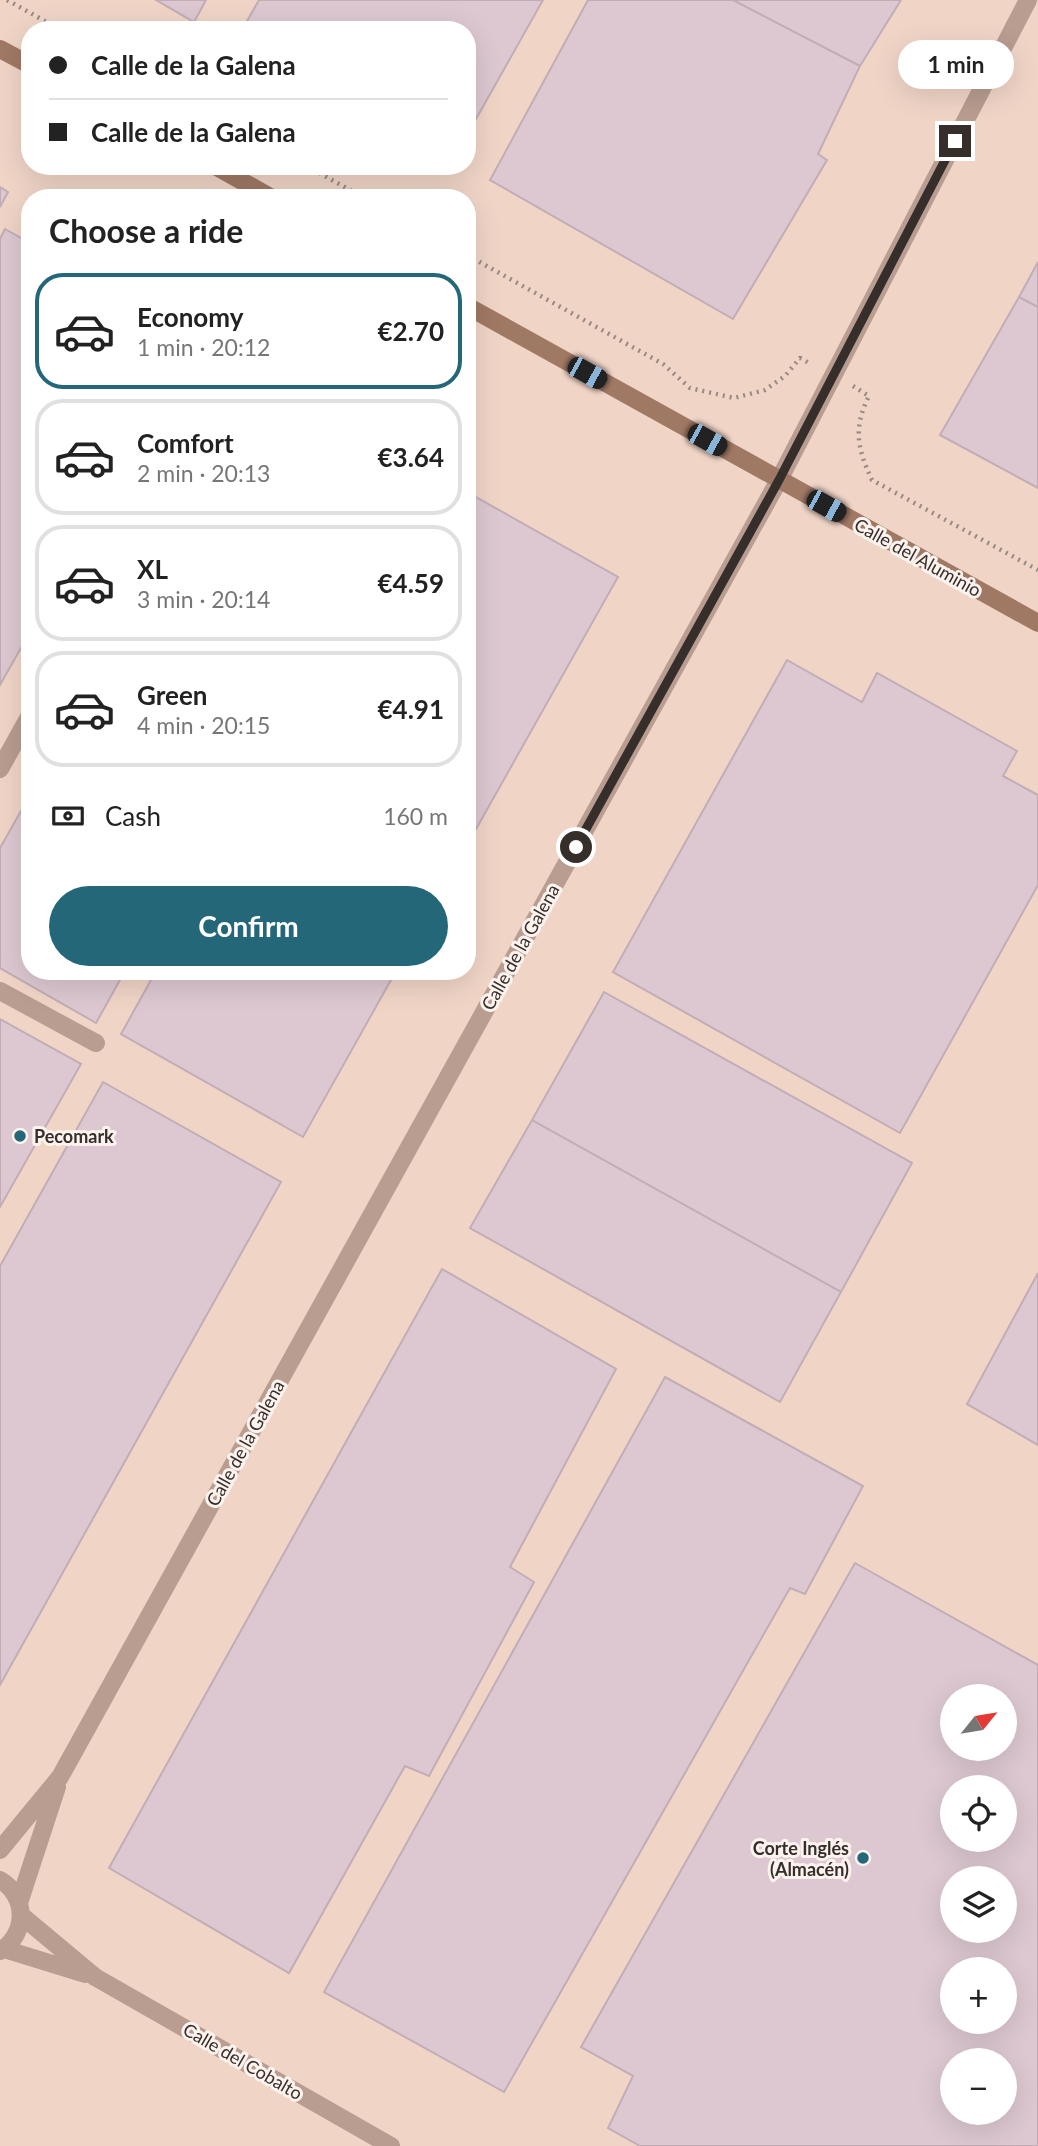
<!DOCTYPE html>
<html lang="en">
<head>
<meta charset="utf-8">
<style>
  body { margin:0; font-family:Lato,sans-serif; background:#f6f6f6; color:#222; height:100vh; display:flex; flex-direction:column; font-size:26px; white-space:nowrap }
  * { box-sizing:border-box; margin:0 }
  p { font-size:23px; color:#767676 }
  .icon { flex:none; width:38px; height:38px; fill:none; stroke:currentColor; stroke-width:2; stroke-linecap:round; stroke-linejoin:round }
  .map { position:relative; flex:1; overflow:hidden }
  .details { position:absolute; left:21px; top:189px; width:455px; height:791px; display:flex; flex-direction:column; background:#fff; border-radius:28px; box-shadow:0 7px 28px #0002 }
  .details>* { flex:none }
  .guide { position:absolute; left:21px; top:21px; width:455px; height:154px; border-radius:28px; box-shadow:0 7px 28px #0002; display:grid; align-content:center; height:154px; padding:0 28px; background:#fff }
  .needle { width:46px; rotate:60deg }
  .controls { position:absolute; left:940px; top:1684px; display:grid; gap:14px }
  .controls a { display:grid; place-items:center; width:77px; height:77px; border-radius:50%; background:#fff; box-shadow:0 7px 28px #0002; font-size:35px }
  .end { position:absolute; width:32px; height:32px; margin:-16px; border:9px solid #362e2a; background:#fff; box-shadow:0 0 0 4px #fff }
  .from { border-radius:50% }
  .bubble { position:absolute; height:49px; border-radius:24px; background:#fff; box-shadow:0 7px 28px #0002; font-size:23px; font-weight:700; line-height:49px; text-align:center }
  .car { position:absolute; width:21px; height:42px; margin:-21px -10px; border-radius:9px; box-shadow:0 0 5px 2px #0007; background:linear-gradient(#222 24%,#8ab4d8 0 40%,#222 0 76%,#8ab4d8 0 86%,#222 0) }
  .guide b { display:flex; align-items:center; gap:24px; height:66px; font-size:26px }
  .guide b+b { border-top:2px solid #e0e0e0 }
  .guide i { width:18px; height:18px; background:#222 }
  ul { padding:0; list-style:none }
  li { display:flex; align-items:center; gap:21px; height:116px; margin:0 14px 10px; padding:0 14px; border:4px solid #e0e0e0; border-radius:28px }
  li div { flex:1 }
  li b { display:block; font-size:26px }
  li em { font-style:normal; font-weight:700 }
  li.selected { border-color:#236779 }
  li>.icon { width:63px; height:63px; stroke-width:1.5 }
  h2 { padding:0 28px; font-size:32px; line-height:84px }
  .pay { display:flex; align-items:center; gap:18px; height:77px; padding:0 28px; font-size:26px }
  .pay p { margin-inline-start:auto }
  .cta { display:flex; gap:14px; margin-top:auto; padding:14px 28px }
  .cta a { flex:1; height:80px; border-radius:42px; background:#236779; color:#fff; font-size:28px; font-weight:700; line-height:80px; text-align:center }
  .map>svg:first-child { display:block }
</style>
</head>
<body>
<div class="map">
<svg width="1038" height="2146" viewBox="0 0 1038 2146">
  <rect width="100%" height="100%" fill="#f8e3d9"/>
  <path fill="#f0d5c7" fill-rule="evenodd" d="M0,0H1038V2146H0ZM30,30H467V166H30ZM30,198H467V971H30ZM952,1696H1004V1748H952ZM952,1787H1004V1839H952ZM952,1878H1004V1930H952ZM952,1969H1004V2021H952ZM952,2060H1004V2112H952Z"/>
  <path fill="#ddc8d1" stroke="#c2adb6" stroke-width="2" fill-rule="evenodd" d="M156,0H206L194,22Z
    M259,0H543L467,135V30H242Z
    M588,0H733L860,66L818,154L827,160L733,319L490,180Z
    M733,0H901L860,66Z
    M0,187L8,192L0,207Z
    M5,229L30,243V632L0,685V239Z
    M1038,262V307L1019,297Z
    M1019,297L1038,307V488L940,435Z
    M467,492L618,577L467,845Z
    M787,660L862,702L877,673L1017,751L1003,776L1038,795V885L900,1133L613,972Z
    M30,795V971H125L96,1023L0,968V848Z
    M156,971H396L303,1137L121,1034Z
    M604,992L912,1163L841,1292L532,1120Z
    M0,1019L81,1064L0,1207Z
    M103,1082L281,1182L0,1685V1266Z
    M532,1120L841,1292L780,1402L470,1228Z
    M442,1269L616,1369L510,1567L534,1582L429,1776L405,1766L289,1973L109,1868Z
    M1038,1273V1445L967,1404Z
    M665,1377L863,1486L805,1594L790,1588L504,2092L324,1992Z
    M855,1563L1038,1665V2146H640L608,2128L633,2076L581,2047ZM952,1696H1004V1748H952ZM952,1787H1004V1839H952ZM952,1878H1004V1930H952ZM952,1969H1004V2021H952ZM952,2060H1004V2112H952Z"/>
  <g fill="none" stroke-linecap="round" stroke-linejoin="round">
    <path stroke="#988a83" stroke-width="4.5" stroke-dasharray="2 5" stroke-linecap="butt" d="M7,0L61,30
      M307,166L364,198
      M467,255L663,364L690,388L734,398L765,390L785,376L800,358L811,364
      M853,386L869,396C853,428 857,448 872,480L1038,570"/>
    <path stroke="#b89d90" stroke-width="18" d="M0,769L30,715
      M0,991L96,1043"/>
    <path stroke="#b89d90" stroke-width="18" d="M0,1850L60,1777L779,480L1028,0
      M0,1880C28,1896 27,1935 0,1951
      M19,1903L57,1787
      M22,1916L95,1977L391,2146
      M4,1949L85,1974"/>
    <path stroke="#a07965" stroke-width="18" d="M0,49L30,65
      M215,166L272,198
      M467,306L1038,623"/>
  </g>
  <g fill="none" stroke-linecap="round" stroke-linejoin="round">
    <path stroke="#362e2a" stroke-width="9" d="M576,847L779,480L955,141"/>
  </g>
  <g fill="#236779" stroke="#fcf3ef" stroke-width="2.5">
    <circle cx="20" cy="1136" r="7"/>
    <circle cx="863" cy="1858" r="7"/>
  </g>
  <g text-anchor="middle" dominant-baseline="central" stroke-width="6" stroke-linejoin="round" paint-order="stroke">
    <g font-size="18" fill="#362e2a" stroke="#fcf3ef">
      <text transform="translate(918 557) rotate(29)">Calle del Aluminio</text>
      <text transform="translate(520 947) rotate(-61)">Calle de la Galena</text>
      <text transform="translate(245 1443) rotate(-61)">Calle de la Galena</text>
      <text transform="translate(243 2061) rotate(30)">Calle del Cobalto</text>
    </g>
    <g font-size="18" font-weight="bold" fill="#362e2a" stroke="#fcf3ef" text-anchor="start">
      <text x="34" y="1136">Pecomark</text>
      <text x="849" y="1848" text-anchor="end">Corte Inglés<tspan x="849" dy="21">(Almacén)</tspan></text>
    </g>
  </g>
</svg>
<div class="controls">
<a><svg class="needle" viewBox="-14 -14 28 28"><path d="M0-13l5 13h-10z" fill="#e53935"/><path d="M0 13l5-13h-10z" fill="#767676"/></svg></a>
<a><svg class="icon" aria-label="locate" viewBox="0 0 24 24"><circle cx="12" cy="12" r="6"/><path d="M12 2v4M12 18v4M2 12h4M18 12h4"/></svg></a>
<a><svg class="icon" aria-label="layers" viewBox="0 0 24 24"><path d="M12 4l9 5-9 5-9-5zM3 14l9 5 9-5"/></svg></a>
<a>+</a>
<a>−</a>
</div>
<i class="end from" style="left:576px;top:847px"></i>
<i class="end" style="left:955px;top:141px"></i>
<div class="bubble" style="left:898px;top:40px;width:116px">1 min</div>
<i class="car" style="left:587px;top:373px;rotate:119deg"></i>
<i class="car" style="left:707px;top:440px;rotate:119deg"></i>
<i class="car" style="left:826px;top:506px;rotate:119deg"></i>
<div class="guide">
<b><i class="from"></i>Calle de la Galena</b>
<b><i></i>Calle de la Galena</b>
</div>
<section class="details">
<h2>Choose a ride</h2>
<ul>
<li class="selected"><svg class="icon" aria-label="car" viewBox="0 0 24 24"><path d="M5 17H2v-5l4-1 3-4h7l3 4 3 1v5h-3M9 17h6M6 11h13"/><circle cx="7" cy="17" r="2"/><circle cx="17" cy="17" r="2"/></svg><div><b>Economy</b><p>1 min · 20:12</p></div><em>€2.70</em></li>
<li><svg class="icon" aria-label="car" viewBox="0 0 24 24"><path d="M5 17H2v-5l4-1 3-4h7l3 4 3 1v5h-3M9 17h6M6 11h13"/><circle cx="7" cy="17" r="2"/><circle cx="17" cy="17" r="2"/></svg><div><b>Comfort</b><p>2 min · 20:13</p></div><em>€3.64</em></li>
<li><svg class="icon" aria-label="car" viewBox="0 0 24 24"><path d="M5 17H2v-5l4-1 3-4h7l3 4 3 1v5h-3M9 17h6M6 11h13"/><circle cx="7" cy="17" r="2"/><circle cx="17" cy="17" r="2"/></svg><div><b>XL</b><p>3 min · 20:14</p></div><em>€4.59</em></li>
<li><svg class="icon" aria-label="car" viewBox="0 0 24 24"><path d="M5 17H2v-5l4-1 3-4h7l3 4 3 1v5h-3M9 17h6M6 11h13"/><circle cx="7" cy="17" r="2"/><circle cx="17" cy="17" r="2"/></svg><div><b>Green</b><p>4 min · 20:15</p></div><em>€4.91</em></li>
</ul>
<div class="pay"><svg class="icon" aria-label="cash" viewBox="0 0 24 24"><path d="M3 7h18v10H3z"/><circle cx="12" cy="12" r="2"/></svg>Cash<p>160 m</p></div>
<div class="cta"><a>Confirm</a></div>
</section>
</div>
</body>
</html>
